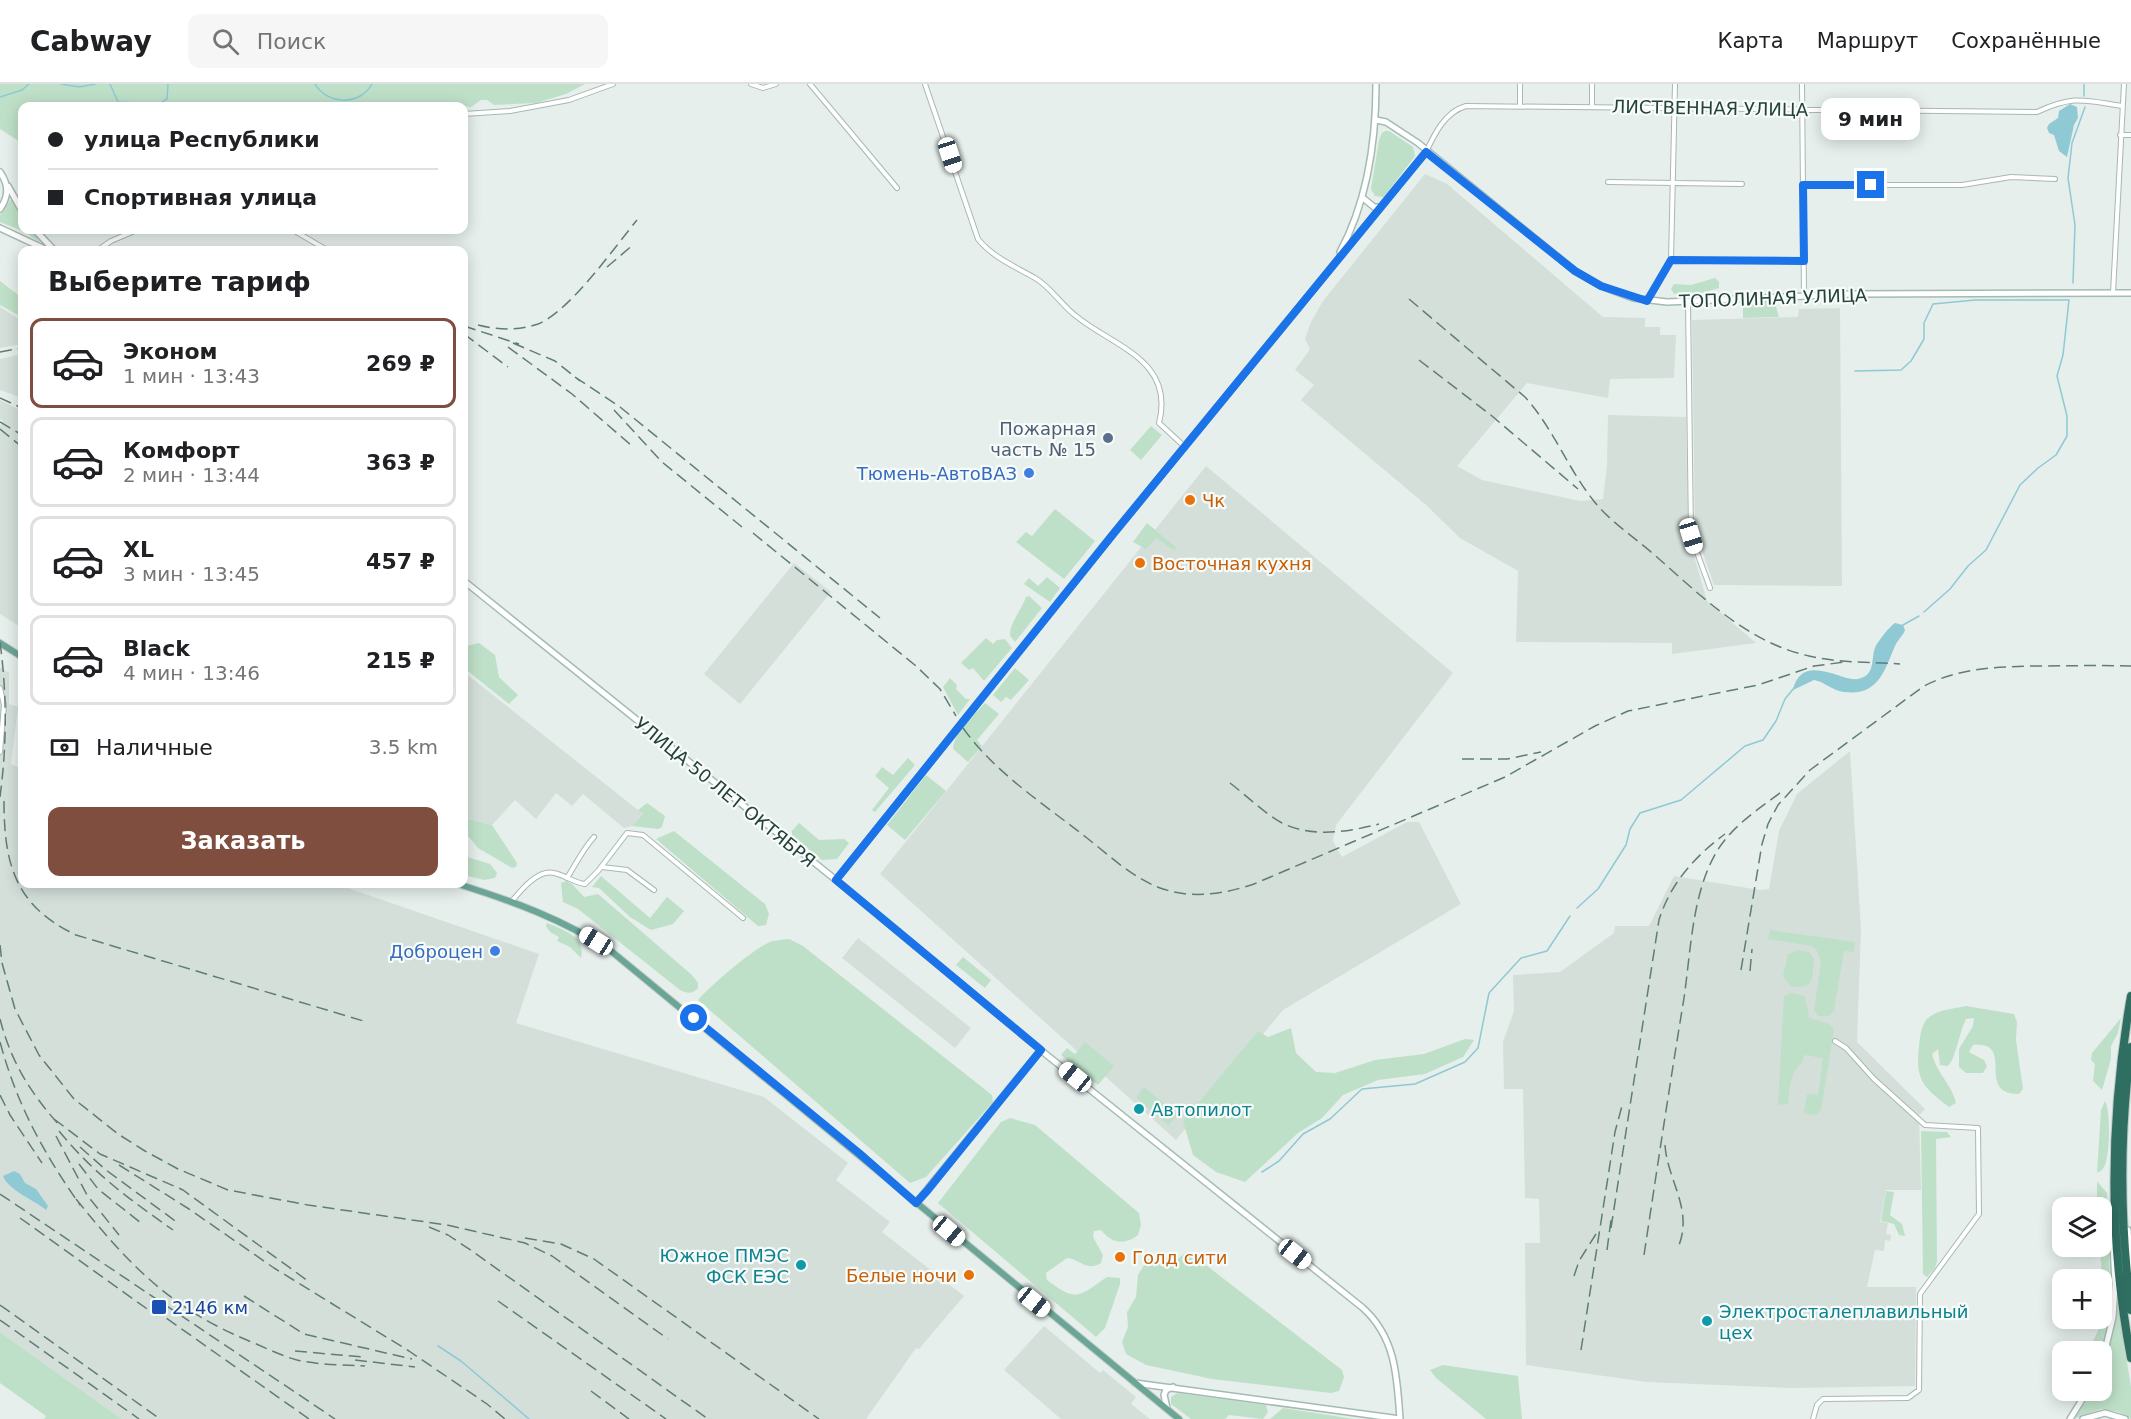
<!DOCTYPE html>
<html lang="ru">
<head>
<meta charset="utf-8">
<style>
  body { margin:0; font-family:"DejaVu Sans",sans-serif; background:#f6f6f6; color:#202124; height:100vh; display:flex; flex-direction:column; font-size:22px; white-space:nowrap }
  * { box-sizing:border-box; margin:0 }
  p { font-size:20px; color:#757577 }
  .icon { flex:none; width:33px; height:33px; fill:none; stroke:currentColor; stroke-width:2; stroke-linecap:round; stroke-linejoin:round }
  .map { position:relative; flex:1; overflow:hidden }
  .side { position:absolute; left:18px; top:162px; width:450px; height:642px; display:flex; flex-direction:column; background:#fff; border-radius:12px; box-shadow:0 3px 15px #0003 }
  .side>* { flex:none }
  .banner { position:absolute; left:18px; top:18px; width:450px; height:132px; border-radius:12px; box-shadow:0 3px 15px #0003; display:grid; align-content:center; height:132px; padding:0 30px; background:#fff }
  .fabs { position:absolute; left:2052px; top:1113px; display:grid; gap:12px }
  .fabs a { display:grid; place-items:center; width:60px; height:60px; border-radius:12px; background:#fff; box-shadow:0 3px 15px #0003; font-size:30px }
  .end { position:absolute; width:27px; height:27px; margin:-14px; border:8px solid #1a73e8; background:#fff; box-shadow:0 0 0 3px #fff }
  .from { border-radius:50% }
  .bubble { position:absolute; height:42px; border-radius:12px; background:#fff; box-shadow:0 3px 15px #0003; font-size:20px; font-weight:700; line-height:42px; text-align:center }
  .car { position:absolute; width:18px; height:36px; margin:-18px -9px; border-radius:8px; box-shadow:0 0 4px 2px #0007; background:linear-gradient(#fff 24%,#345 0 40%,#fff 0 76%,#345 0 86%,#fff 0) }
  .banner b { display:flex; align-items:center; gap:21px; height:57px; font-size:22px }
  .banner b+b { border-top:2px solid #e0e0e0 }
  .banner i { width:15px; height:15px; background:#202124 }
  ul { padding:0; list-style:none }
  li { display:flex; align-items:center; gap:18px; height:90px; margin:0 12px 9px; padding:0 18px; border:3px solid #e0e0e0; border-radius:12px }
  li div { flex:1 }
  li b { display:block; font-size:22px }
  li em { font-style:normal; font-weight:700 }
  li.on { border-color:#7f4e3f }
  li>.icon { width:54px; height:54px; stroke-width:1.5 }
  h2 { padding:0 30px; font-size:27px; line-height:72px }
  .pay { display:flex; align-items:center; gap:15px; height:66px; padding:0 30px; font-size:22px }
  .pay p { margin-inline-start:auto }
  .action { display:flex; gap:12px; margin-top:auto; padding:12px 30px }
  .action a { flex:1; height:69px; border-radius:12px; background:#7f4e3f; color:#fff; font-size:24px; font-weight:700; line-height:69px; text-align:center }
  header { display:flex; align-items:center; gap:36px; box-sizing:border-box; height:84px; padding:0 30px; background:#fff; border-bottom:2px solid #e0e0e0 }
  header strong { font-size:28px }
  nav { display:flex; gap:33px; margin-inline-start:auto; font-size:21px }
  .search { width:420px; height:54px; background:#f6f6f6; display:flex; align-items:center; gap:15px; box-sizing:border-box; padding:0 21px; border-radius:12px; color:#757577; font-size:22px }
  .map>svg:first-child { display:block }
</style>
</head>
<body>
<header>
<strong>Cabway</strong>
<div class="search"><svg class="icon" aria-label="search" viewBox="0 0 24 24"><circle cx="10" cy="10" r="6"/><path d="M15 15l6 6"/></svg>Поиск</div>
<nav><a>Карта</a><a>Маршрут</a><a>Сохранённые</a></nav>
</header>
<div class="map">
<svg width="2131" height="1335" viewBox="0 0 2131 1335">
  <rect width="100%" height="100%" fill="#e6efeb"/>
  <path fill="#d4dfda" d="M1425,90L1447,100L1603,233L1645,234V243H1660V251H1676L1674,294L1610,295L1608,314L1527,299L1457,382L1482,396L1580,417L1603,415L1607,381L1608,331L1686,333L1688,451L1707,517L1756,559L1672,570V559L1516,558L1518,487L1460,454L1425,420L1301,316L1314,301L1295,286L1310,265L1305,255L1311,238L1323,217Z
    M0,223L22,237V260L0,264Z
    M1840,224L1842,502L1714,501L1695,446L1692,236L1798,233L1799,225Z
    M22,270V314L0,306V275Z
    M0,316L22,327V544L0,530V342L3,337L0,335Z
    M1206,382L1453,589L1336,741L1333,757L1342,773L1407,738H1419L1461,820L1283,926L1176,1056L880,790Z
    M794,479L831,508L740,620L704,590Z
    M0,583L9,589V620L18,623L11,680L22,685V800H336L539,870L516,939L764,1013L848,1079L836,1096L890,1138L882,1148L964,1212L919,1265L916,1264L866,1335H122L0,1248Z
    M464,588L643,730L632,742L624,744L583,710L572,722L556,709L536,735L515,716L492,741L464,734Z
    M1850,667L1861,845L1857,958L1925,1025L1919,1031L1921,1106H1886L1880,1138L1888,1139L1886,1150L1891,1151L1890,1157L1885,1156L1884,1167L1875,1166L1867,1203H1916L1915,1302L1791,1304L1647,1298L1526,1281L1525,1159H1540L1539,1115L1525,1114L1523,1005H1504L1503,958L1514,927L1513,891L1560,888L1614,849L1615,842H1649L1674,792L1760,806L1769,805L1779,747L1797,710Z
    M858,854L971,944L955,964L842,874Z
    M1044,1242L1100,1289L1103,1286L1136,1313L1131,1320L1150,1335H1061L1004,1286Z"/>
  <path fill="#bfe0c8" d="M0,0H585L566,10L536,19L494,21L487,16H481L471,23L458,22H22V59L0,45Z
    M1385,47H1389L1413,63L1415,72L1384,113L1375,112L1371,105L1379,56L1382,49Z
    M11,115L22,134V146H31L41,159L25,148L0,138V131Z
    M1715,194L1719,198V204L1702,209L1674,210L1671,205L1674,200L1691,201Z
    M0,197L22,214V228L20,232L0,221Z
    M1774,216L1779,233L1743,234V217Z
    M1151,342L1162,351L1141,376L1130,366Z
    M1055,425L1095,457L1064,495L1016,458L1026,448L1032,452Z
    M1147,439L1177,464L1173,466L1156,454L1146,465L1133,458Z
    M1047,493L1060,504L1050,518L1024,500L1029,494L1038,502Z
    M1029,512L1042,524L1015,558L1010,552C1010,538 1021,527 1026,513Z
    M986,554L993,560L997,556L1005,555L1012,564L984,597L973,584L969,586L961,579Z
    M464,559L467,562L479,559L495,571L499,593L518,611L509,620L464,584Z
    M1015,584L1029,596L1011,616L1006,613L1001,618L993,611Z
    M950,594L957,601L956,605L966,615H970L958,631L943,603Z
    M985,619L999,630L977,656L982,662L968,678L953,665C954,648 974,632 985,619Z
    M908,674L915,681L875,728L872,726L889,704L875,692L882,683L893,691Z
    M926,691L946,707L905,756L887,741Z
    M647,719L665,732L662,743L658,745L632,742L643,730L638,726Z
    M464,734L492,741L517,779L516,783L512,784L478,764L469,753L464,752Z
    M799,739L819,756L844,755L849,759L837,775L822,776L792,751V747Z
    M674,747L765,820L769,830L766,841L758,842L656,755Z
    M464,772L490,780L497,789L495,794L484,796L464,791Z
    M601,792L650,834L667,813L684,827L673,840L651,846L630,833L599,804L592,803Z
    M566,797L572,800L584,813L598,810L692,891L698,899V904C692,910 688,910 680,906L578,825L563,818L561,799Z
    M547,839C563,846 586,852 581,874L570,863L557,857L559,853L550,848L546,842Z
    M1770,846L1855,858L1854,868L1844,867L1834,927L1829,932H1818L1814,926L1821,878L1816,865L1812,862L1768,855Z
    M789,855L803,862L992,1011L993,1018L926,1093L910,1099L698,916C710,902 753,865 770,858C775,856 783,856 789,855Z
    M1798,866L1809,868L1814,875C1812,896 1815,906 1790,902L1783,892L1788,870Z
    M963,873L991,896L985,904L956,881Z
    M1791,909L1805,912L1809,934L1829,940L1834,946L1821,1026L1816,1031L1807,1030L1804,1028L1807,1010L1818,1011L1823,974L1804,971L1803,978C1790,988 1790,1002 1788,1019L1790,1020L1778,1021L1784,912Z
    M1966,922L2014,930L2017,938L2016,956L2023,1005L2019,1010C1974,1010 2017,957 1973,961L1969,968L1984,976L1987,982L1983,989H1966L1959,983V965L1973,942L1974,934L1966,935C1959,949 1956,974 1948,982L1940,981L1938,965L1932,970C1936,988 1952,1001 1956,1019L1949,1023C1923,1003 1915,996 1919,962C1920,954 1921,941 1927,935C1937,925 1954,925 1966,922Z
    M2121,934L2118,949L2111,962V975L2102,1006L2093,997L2095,980L2091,976L2092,969Z
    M1291,944L1296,969L1316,988L1335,989L1375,976L1424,970L1465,955L1474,956L1463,973L1425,990L1378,996L1343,1011L1322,1034L1298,1049L1245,1098L1216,1088L1193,1071L1183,1037L1258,947L1268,953Z
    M1085,958L1114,982L1098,1001L1061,971L1067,964L1075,970Z
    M1144,1003L1178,1031L1168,1041L1136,1014Z
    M2105,1017C2111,1027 2110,1073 2104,1083C2102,1087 2100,1087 2097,1089L2101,1026Z
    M1010,1034L1035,1041L1139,1129L1141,1141L1138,1151C1125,1162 1111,1159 1101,1146L1094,1147L1093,1153L1103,1171L1101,1179C1086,1188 1080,1175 1067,1174L1046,1189L1047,1196C1077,1219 1079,1212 1107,1193L1120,1194V1200L1105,1244L1096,1253L938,1119L1001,1038Z
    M1921,1047L1947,1048L1951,1053L1936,1055L1937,1177L1935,1184L1927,1193L1923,1190Z
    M2097,1097L2107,1109L2111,1226L2102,1272V1268H2088L2102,1238L2104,1224L2100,1163L2102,1162V1124L2097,1123Z
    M1886,1107L1894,1108L1890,1131L1902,1140L1905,1152L1899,1151L1894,1140L1881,1137Z
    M1186,1168H1189L1342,1286L1344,1293L1339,1307L1331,1309L1212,1295L1146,1281L1126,1270L1122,1258L1128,1243L1127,1228L1136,1213L1138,1191L1148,1175L1153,1172L1179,1174Z
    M2118,1222L2131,1303V1335L2119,1328L2101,1325L2073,1335L2091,1307L2102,1306V1286L2111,1258Z
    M0,1248L122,1335H44L46,1332L0,1299Z
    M1443,1281L1518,1292L1522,1335H1486L1436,1294L1430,1286Z
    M1177,1309L1266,1321L1268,1328L1263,1335L1229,1331L1225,1335H1191L1171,1320V1313Z
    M1283,1324L1354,1335H1270Z"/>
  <path fill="#8ec9d4" d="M2070,20L2077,23L2078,34L2074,41L2067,73L2059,67L2054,51L2049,49L2047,44L2049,40L2058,34L2059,27Z
    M1895,539L1903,541L1905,546C1903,552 1898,555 1895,562C1884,587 1879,612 1844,608C1833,607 1825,598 1814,596L1793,606C1802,567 1842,598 1858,595C1878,591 1869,572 1877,560C1881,554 1889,543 1895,539Z
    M14,1087L20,1090L25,1099L36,1105L48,1122L46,1126C34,1116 8,1106 3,1092Z"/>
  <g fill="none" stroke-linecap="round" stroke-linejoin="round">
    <path stroke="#8ec9d4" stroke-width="1.5" d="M61,0L79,3L96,0
      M110,0L118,18L159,20L167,15L168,0
      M315,0C327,21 360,22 372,0
      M2084,12V0
      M0,13L22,6L29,0
      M2073,199L2075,141L2068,94L2072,59L2085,23
      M1855,287L1901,286L1911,277L1924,255V239L1933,220L1975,216H2069L2063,271L2057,292L2067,332V352L2056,371L2038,384L2020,401L1986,466L1968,482L1950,505L1924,528
      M1903,541L1919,532
      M1577,824L1598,805L1626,761L1630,745L1640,729L1681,716L1745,662L1763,656L1776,637L1785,615L1794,604
      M1262,1088L1279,1077L1303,1050L1330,1035L1362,1005L1415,1000L1465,978L1478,964L1489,909L1521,874L1547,867L1570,832
      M438,1262L461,1277L529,1335"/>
    <g stroke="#a8b8b2" stroke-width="6">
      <path id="street" d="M751,0L763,4L776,0
        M810,0L897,104
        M925,0L978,155C992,173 1016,183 1035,194C1051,203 1061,221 1076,232C1114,263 1175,276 1159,339L1185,363
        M1520,0V22
        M1592,0V23
        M1802,0L1804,212
        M464,30L510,27L569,16L613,0
        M2120,51H2131
        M1426,68C1435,49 1445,28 1466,22L2037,28C2074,11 2083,16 2122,22
        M1608,98L1742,100
        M1803,101H1962L2011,93L2055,95
        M293,146L327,166
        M98,166L111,157L137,146
        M1671,176L1804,177
        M2113,209L2124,0
        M1647,217L1671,176L1675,0
        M1688,217L1691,452L1710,504
        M0,604L4,621L0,668
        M602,783L627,786L654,806
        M567,794C576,780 583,765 594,753
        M512,817C521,806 538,785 554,789C565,791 574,799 585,800L598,787L627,749L643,751L743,834
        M1813,1335L1817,1321L1823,1315L1908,1314L1919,1306L1920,1210L1979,1130L1978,1044L1925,1041L1874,995L1846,964L1835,957"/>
    </g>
    <g stroke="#a4bbb3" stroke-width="8">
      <path id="secondary" d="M1376,36L1386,38L1418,59L1575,187L1601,202L1633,214L1667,218L1853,210L2131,209
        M0,88C9,101 9,112 0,125
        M8,102L22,127
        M1363,114L1374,123H1381
        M0,144L47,166
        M35,146L54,166
        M1340,168C1368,116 1376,58 1376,0
        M464,497L836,796L1048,972L1363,1224C1396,1254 1397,1293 1400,1335
        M836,796L1114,449L1426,68
        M916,1119L1041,966
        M2128,1146L2131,1186
        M2102,1279L2113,1233L2115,1200L2112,1141
        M1135,1299L1400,1335
        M1167,1324L1164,1311L1166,1306L1173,1303
        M2070,1335L2088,1306
        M2083,1335L2105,1329L2125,1335"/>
    </g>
    <g stroke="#c2cac8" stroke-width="8">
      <path id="primary" d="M0,559L22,573
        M458,800C512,817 563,835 611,867L1179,1335"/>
    </g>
    <g stroke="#c2cac8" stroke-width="10">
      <path id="highway" d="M2131,912C2110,1032 2108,1154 2131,1274
        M2131,963C2119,1050 2120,1139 2131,1226"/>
    </g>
    <use href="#street" stroke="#fff" stroke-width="4"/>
    <use href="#secondary" stroke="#fff" stroke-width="5"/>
    <use href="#primary" stroke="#6aa596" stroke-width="6"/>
    <use href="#highway" stroke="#2f6f62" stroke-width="8"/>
    <path stroke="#5f7d75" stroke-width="1.5" stroke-dasharray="12 6" stroke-linecap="butt" d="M607,183L634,160
      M1409,215L1525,313C1553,344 1567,383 1593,416C1610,438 1637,455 1658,474C1702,513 1749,559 1809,572C1839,579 1870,578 1900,580
      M478,241C498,246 518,247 538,240C570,227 614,164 637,136
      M464,242L519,260
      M464,250L508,283
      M513,259L555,277L580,297
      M508,263L572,310L632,362
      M0,268L22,264
      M1419,276L1492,332L1578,405
      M575,293L620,323L880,534
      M0,314L22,324
      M614,326L662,378L742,443
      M0,338L22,351
      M0,345L22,363
      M753,449L916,582L940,605L956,632
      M0,558C7,611 7,660 0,713
      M963,644C995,689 1044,720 1087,754C1111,773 1134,795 1163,805C1193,815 1224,810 1254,800L1505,693L1595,642L1628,627L1758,601L1814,582L1845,578
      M1462,675H1507L1541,668
      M1230,699C1247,712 1264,729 1282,739C1312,754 1348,748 1379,740
      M4,717C4,780 15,822 76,851L367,938
      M0,861L2,879L15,925L39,971L74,1015L118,1050L145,1067L178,1085L228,1106L308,1121L447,1141L525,1159L552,1172L668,1255
      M1741,886L1762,760L1768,740L1778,721L1810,686L1924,602C1959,584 1994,583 2033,582C2066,582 2098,581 2131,582
      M1750,887L1752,865
      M0,935C11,978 30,1008 59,1041
      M0,958C17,1021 43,1068 80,1121
      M0,1011L10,1031L42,1079
      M54,1035L100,1070L183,1106L308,1197
      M59,1047C95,1091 128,1114 173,1146
      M56,1052L87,1111L119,1151
      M1665,1061C1667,1095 1693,1125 1679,1161
      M80,1063L106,1086L178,1139
      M79,1080L98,1105L141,1139
      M119,1081L189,1125L274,1184L409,1267L487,1320L505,1335
      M0,1110L335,1335
      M76,1115C131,1183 172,1226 254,1259C268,1265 282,1272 297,1276C319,1281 343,1281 365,1282
      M20,1134L157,1232
      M429,1143L448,1151L472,1167L708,1335
      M1611,1144L1659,836C1670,800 1695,772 1725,750
      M525,1154L561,1160L594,1175L819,1335
      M1607,1166L1611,1136
      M1644,1171C1657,1085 1670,999 1684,914C1691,866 1692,809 1717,767C1733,741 1760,724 1784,706
      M1574,1192L1579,1177L1596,1150
      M244,1212L304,1250L412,1275
      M498,1217L666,1335
      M0,1221L160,1335
      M152,1224L309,1335
      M0,1236L139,1335
      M1581,1266L1615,1048L1623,1018
      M295,1267L363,1273
      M355,1276L415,1283
      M591,1307L629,1335"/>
  </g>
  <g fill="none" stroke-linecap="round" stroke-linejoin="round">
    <path stroke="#1a73e8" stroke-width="8" d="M694,934L859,1069L916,1119L927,1107L1041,966L836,796L1114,449L1426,68L1575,187L1601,202L1647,217L1671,176L1804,177L1803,101H1871"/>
  </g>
  <circle fill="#5c6f8a" stroke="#f7fbf9" stroke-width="2" cx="1108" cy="354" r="6"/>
  <g fill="#3f7fe0" stroke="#f7fbf9" stroke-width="2">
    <circle cx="1029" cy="389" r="6"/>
    <circle cx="495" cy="867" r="6"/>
  </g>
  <g fill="#e8710a" stroke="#f7fbf9" stroke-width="2">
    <circle cx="1190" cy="416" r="6"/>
    <circle cx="1140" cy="479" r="6"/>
    <circle cx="1120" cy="1173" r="6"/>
    <circle cx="969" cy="1191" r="6"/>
  </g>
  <g fill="#0f9aa8" stroke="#f7fbf9" stroke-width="2">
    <circle cx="1139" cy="1025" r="6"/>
    <circle cx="801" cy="1181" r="6"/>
    <circle cx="1707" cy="1237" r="6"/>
  </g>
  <rect fill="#1a4fb4" stroke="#f7fbf9" stroke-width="2" x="151" y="1215" width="16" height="16" rx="3"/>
  <g text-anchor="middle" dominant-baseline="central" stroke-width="4.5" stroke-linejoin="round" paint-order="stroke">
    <g font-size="18" fill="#24423a" stroke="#f7fbf9">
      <text transform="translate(1710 24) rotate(1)">ЛИСТВЕННАЯ УЛИЦА</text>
      <text transform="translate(1773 214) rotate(-2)">ТОПОЛИНАЯ УЛИЦА</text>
      <text transform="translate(725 708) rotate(39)">УЛИЦА 50 ЛЕТ ОКТЯБРЯ</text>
    </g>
    <g font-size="18" fill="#4e5e75" stroke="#f7fbf9" text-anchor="end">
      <text x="1096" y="344">Пожарная<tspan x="1096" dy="21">часть № 15</tspan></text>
    </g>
    <g font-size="18" fill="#366cbe" stroke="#f7fbf9" text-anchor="end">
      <text x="1017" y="389">Тюмень-АвтоВАЗ</text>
      <text x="483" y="867">Доброцен</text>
    </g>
    <g font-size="18" fill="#c56008" stroke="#f7fbf9" text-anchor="start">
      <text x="1202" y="416">Чк</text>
      <text x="1152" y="479">Восточная кухня</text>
      <text x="1132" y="1173">Голд сити</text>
      <text x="957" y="1191" text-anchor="end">Белые ночи</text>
    </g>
    <g font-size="18" fill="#0d838f" stroke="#f7fbf9" text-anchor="start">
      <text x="1151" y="1025">Автопилот</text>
      <text x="789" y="1171" text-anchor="end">Южное ПМЭС<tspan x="789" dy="21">ФСК ЕЭС</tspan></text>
      <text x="1719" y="1227">Электросталеплавильный<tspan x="1719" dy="21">цех</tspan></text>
    </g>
    <g font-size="18" fill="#164399" stroke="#f7fbf9" text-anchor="start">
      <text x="172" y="1223">2146 км</text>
    </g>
  </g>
</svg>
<div class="fabs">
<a><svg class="icon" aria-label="layers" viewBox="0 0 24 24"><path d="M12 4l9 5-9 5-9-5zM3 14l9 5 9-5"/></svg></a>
<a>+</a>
<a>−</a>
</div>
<i class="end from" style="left:694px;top:934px"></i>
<i class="end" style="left:1871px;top:101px"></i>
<div class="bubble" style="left:1821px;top:14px;width:99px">9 мин</div>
<i class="car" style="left:950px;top:71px;rotate:162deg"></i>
<i class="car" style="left:1691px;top:452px;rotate:163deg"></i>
<i class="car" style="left:596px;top:857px;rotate:302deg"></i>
<i class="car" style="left:1075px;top:993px;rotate:309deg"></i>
<i class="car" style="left:949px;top:1147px;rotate:130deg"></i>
<i class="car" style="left:1295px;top:1170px;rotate:128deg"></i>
<i class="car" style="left:1034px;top:1218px;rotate:129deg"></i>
<div class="banner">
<b><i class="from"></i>улица Республики</b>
<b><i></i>Спортивная улица</b>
</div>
<section class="side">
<h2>Выберите тариф</h2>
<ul>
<li class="on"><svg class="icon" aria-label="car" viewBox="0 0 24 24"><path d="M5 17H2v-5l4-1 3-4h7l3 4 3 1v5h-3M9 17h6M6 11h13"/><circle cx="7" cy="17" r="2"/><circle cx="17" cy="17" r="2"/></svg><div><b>Эконом</b><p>1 мин · 13:43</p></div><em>269 ₽</em></li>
<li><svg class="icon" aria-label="car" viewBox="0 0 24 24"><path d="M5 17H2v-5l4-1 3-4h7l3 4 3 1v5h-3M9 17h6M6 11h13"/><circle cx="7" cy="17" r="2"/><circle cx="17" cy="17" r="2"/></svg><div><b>Комфорт</b><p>2 мин · 13:44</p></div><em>363 ₽</em></li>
<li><svg class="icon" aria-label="car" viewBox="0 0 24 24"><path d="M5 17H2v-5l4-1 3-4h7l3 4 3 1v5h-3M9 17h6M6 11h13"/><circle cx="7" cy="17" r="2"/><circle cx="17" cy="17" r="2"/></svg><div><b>XL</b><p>3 мин · 13:45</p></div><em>457 ₽</em></li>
<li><svg class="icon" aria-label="car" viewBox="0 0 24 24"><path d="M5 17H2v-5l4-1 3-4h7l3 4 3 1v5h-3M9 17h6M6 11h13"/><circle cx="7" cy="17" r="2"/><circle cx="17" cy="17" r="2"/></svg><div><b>Black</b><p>4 мин · 13:46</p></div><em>215 ₽</em></li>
</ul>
<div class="pay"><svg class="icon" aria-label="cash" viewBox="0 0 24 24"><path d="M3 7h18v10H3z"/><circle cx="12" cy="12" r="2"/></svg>Наличные<p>3.5 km</p></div>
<div class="action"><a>Заказать</a></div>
</section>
</div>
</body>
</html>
